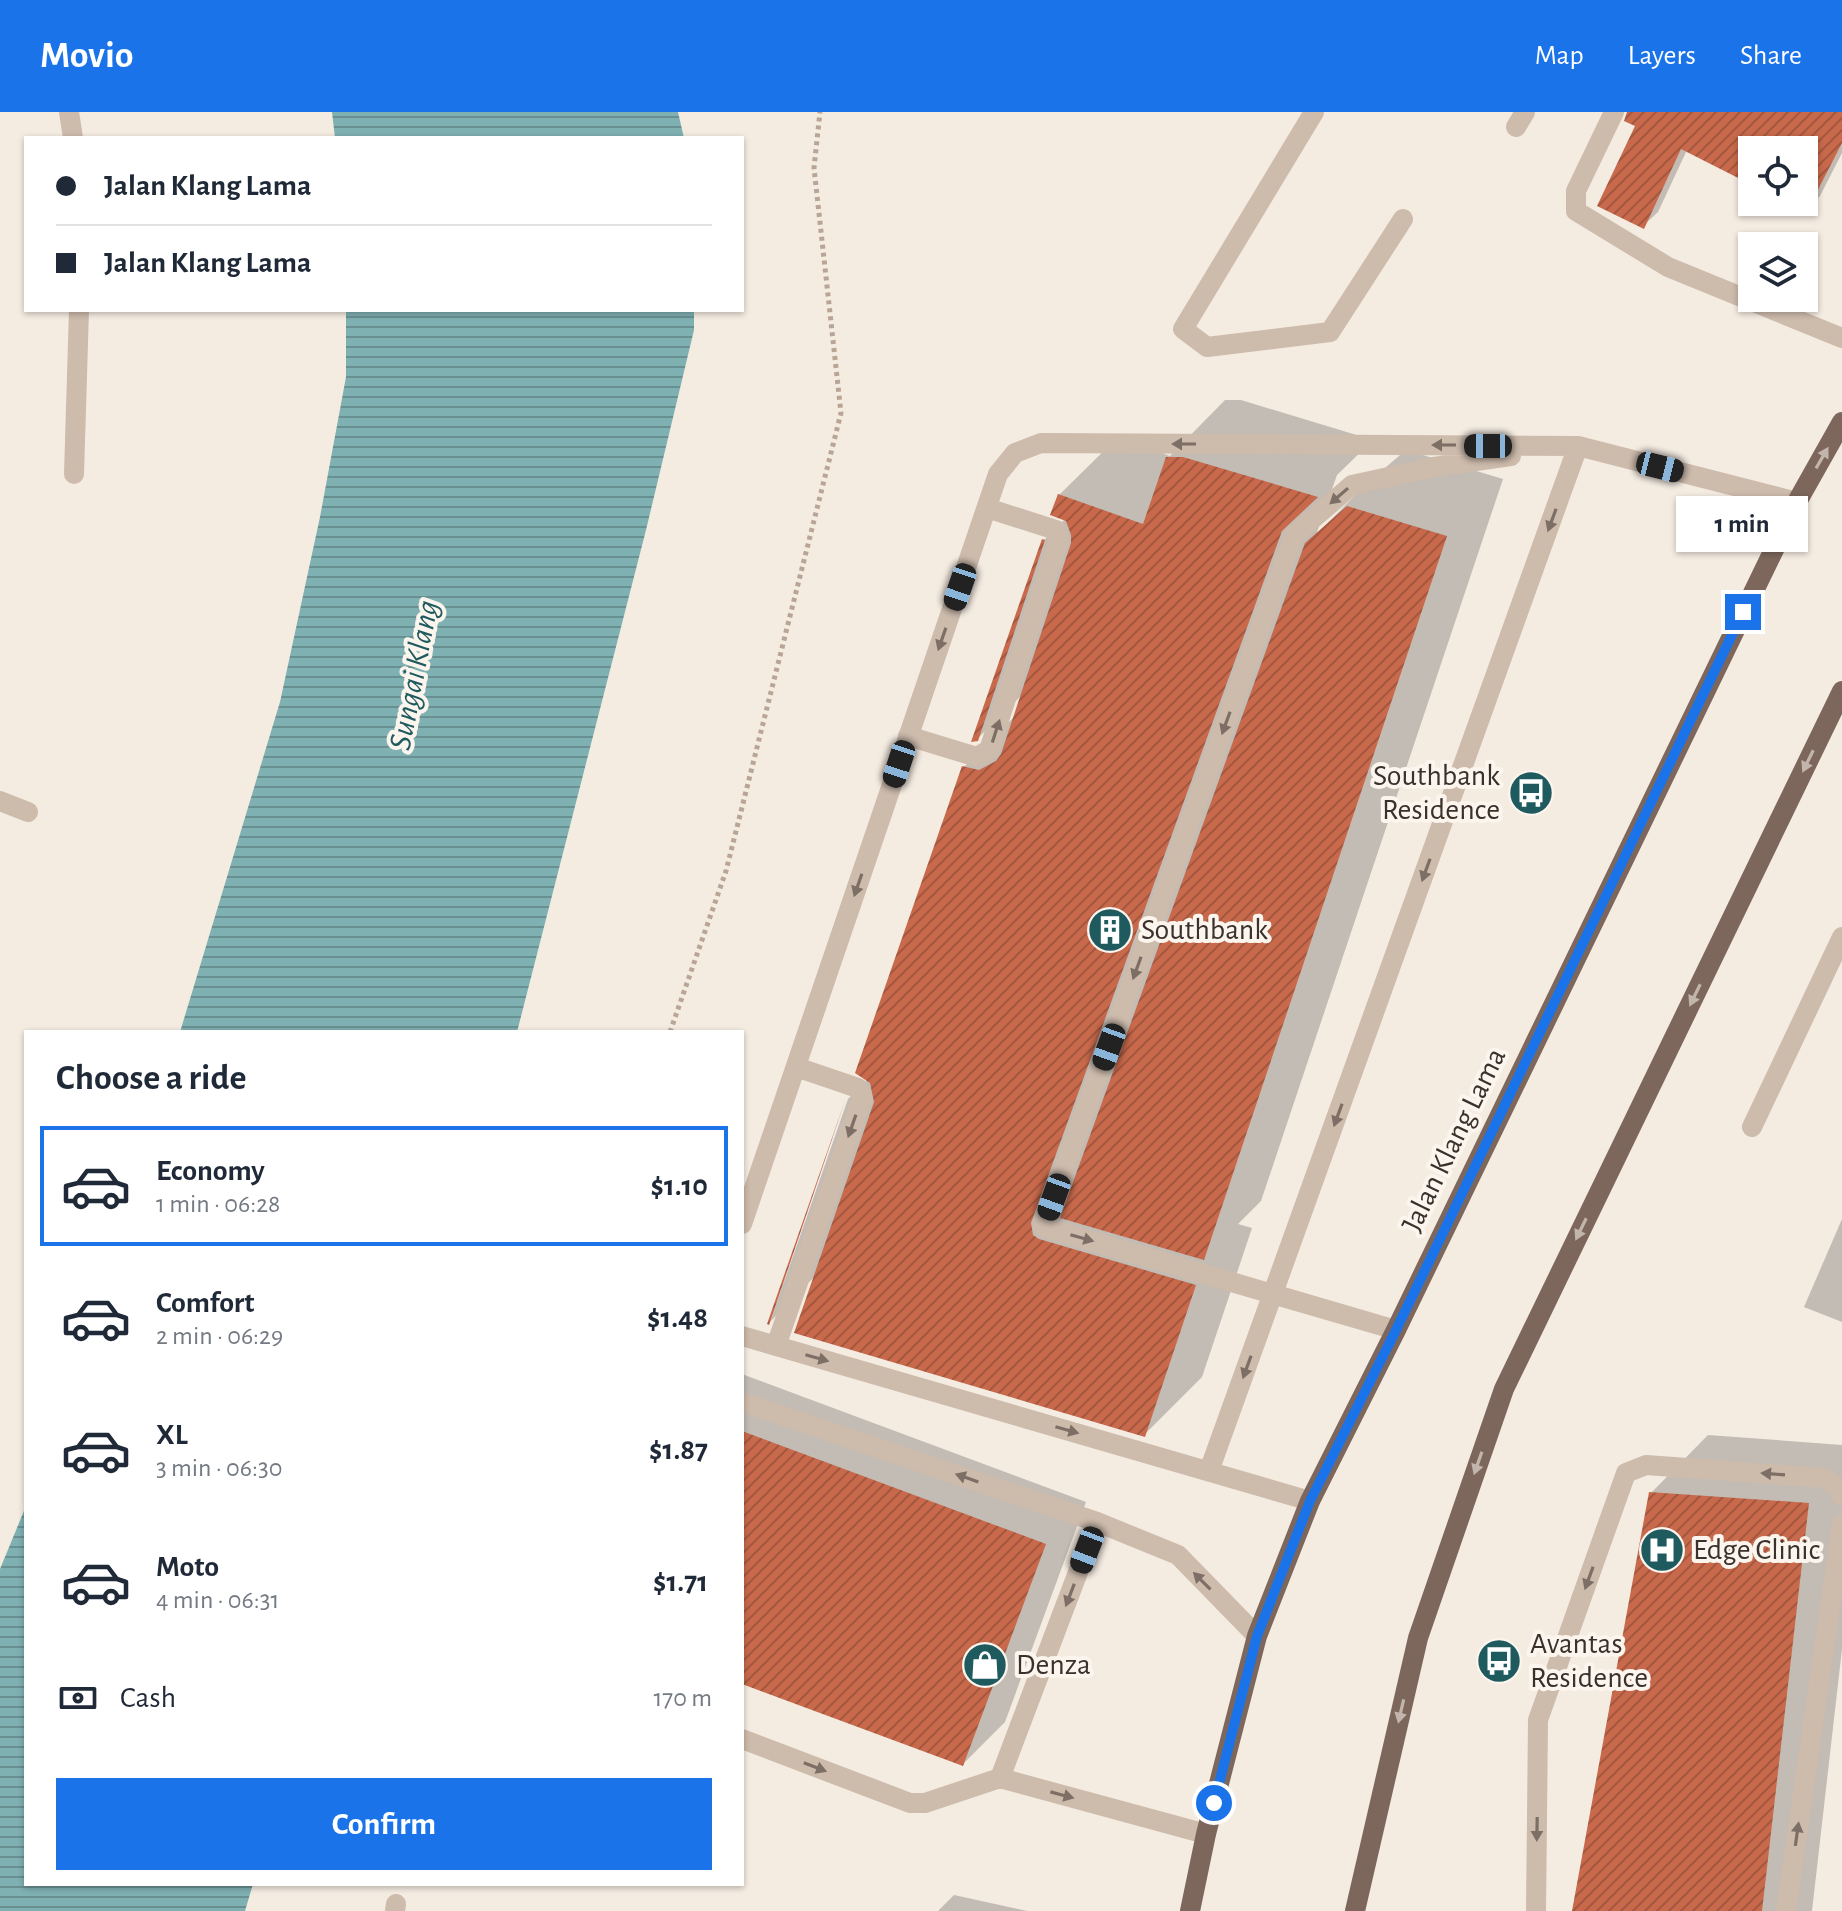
<!DOCTYPE html>
<html lang="en">
<head>
<meta charset="utf-8">
<style>
  body { margin:0; font-family:"Alegreya Sans",sans-serif; background:#f6f6f7; color:#1f2937; height:100vh; display:flex; flex-direction:column; font-size:30px; white-space:nowrap }
  * { box-sizing:border-box; margin:0 }
  p { font-size:26px; color:#747a83 }
  .icon { flex:none; width:44px; height:44px; fill:none; stroke:currentColor; stroke-width:2; stroke-linecap:round; stroke-linejoin:round }
  .map { position:relative; flex:1; overflow:hidden }
  .side { position:absolute; left:24px; top:918px; width:720px; height:856px; display:flex; flex-direction:column; background:#fff; border-radius:0px; box-shadow:0 2px 6px #0004 }
  .side>* { flex:none }
  .hud { position:absolute; left:24px; top:24px; width:720px; height:176px; border-radius:0px; box-shadow:0 2px 6px #0004; display:grid; align-content:center; height:176px; padding:0 32px; background:#fff }
  .fabs { position:absolute; left:1738px; top:24px; display:grid; gap:16px }
  .fabs a { display:grid; place-items:center; width:80px; height:80px; border-radius:0px; background:#fff; box-shadow:0 2px 6px #0004; font-size:40px }
  .end { position:absolute; width:36px; height:36px; margin:-18px; border:10px solid #1a73e8; background:#fff; box-shadow:0 0 0 4px #fff }
  .from { border-radius:50% }
  .bubble { position:absolute; height:56px; border-radius:0px; background:#fff; box-shadow:0 2px 6px #0004; font-size:26px; font-weight:700; line-height:56px; text-align:center }
  .car { position:absolute; width:24px; height:48px; margin:-24px -12px; border-radius:10px; box-shadow:0 0 6px 2px #0007; background:linear-gradient(#222 24%,#8ab4d8 0 40%,#222 0 76%,#8ab4d8 0 86%,#222 0) }
  .hud b { display:flex; align-items:center; gap:28px; height:76px; font-size:30px }
  .hud b+b { border-top:2px solid #e0e1e3 }
  .hud i { width:20px; height:20px; background:#1f2937 }
  ul { padding:0; list-style:none }
  li { display:flex; align-items:center; gap:24px; height:120px; margin:0 16px 12px; padding:0 16px; border:4px solid transparent; border-radius:0px }
  li div { flex:1 }
  li b { display:block; font-size:30px }
  li em { font-style:normal; font-weight:700 }
  li.current { border-color:#1a73e8 }
  li>.icon { width:72px; height:72px; stroke-width:1.5 }
  h2 { padding:0 32px; font-size:36px; line-height:96px }
  .pay { display:flex; align-items:center; gap:20px; height:88px; padding:0 32px; font-size:30px }
  .pay p { margin-inline-start:auto }
  .cta { display:flex; gap:16px; margin-top:auto; padding:16px 32px }
  .cta a { flex:1; height:92px; border-radius:0px; background:#1a73e8; color:#fff; font-size:32px; font-weight:700; line-height:92px; text-align:center }
  header { display:flex; align-items:center; gap:48px; box-sizing:border-box; height:112px; padding:0 40px; background:#1a73e8; color:#fff }
  header strong { font-size:38px }
  nav { display:flex; gap:44px; margin-inline-start:auto; font-size:28px }
  .map>svg:first-child { display:block }
</style>
</head>
<body>
<header>
<strong>Movio</strong>
<nav><a>Map</a><a>Layers</a><a>Share</a></nav>
</header>
<div class="map">
<svg width="1842" height="1799" viewBox="0 0 1842 1799">
  <defs>
    <pattern id="water-rules" width="6" height="5" patternUnits="userSpaceOnUse" patternTransform="scale(2)"><rect width="6" height="5" fill="#7fb0b2"/><path d="M0 2.5h6" fill="none" stroke="#699091"/></pattern>
    <pattern id="building-hatch" width="6" height="6" patternUnits="userSpaceOnUse" patternTransform="scale(2)"><rect width="6" height="6" fill="#c8694b"/><path d="M-1 1l2-2M0 6l6-6M5 7l2-2" fill="none" stroke="#a4573f"/></pattern>
  </defs>
  <rect width="100%" height="100%" fill="#f4ebe1"/>
  <path fill="url(#water-rules)" d="M332,0H678L684,26H335Z
    M346,198H694V218L646,418L517,920H180L280,590L320,405L346,265Z
    M26,1394V1772H253L245,1799H0V1457Z"/>
  <path fill="#0003" d="M1644,0H1842V41L1820,84L1806,98L1789,90H1804V38H1752V71L1687,38L1658,100L1643,114Z
    M1225,288H1241L1373,328L1337,363L1316,423L1365,373L1406,338L1503,367L1261,1089L1238,1112L1252,1116L1202,1265L1144,1323L816,1163L770,1210L848,987L868,967L964,655L1016,603L1024,581L977,627L1044,428L1065,407L1059,383L1117,326L1170,344Z
    M1842,1107V1210L1804,1195Z
    M742,1262L1086,1390L1005,1610L963,1652L742,1570Z
    M1708,1323L1842,1333V1537L1812,1799H1574L1651,1381Z
    M954,1783L1027,1799H938Z"/>
  <path fill="url(#building-hatch)" d="M1627,0H1842V31L1806,101L1785,90H1804V38H1752V73L1681,37L1644,117L1597,94L1635,14L1624,9Z
    M1166,345H1183L1318,385L1282,419L1031,1111L1033,1123L1039,1127L1196,1173L1145,1325L794,1221L874,990L870,971L855,961L962,654L979,658L996,649L1001,642L1071,431V423L1066,409L1050,403L1058,382L1143,412Z
    M1347,394L1447,424L1204,1148L1060,1106L1305,431Z
    M1042,427L1045,428L978,629L971,630Z
    M846,986L769,1213L767,1212Z
    M742,1319L1046,1432L963,1654L742,1572Z
    M1649,1380L1809,1391L1762,1799H1572Z"/>
  <g fill="none" stroke-linecap="round" stroke-linejoin="round">
    <path stroke="#b9a596" stroke-width="5" stroke-dasharray="4 4" stroke-linecap="butt" d="M670,920L726,759L841,301L814,56L820,0"/>
    <path stroke="#cdbbac" stroke-width="20" d="M1314,0L1183,217L1207,235L1330,220L1403,107
      M1614,0L1576,79V99L1668,155L1842,226
      M1516,15L1525,0
      M908,624L977,645L989,638L1059,427L1056,418L987,396
      M0,689L28,700
      M742,1112L998,362L1015,341L1041,331L1578,334L1797,390
      M1396,1218L1043,1115L1294,423L1352,373L1434,355L1511,344
      M742,1224L1310,1389
      M776,1234L862,986L858,976L796,955
      M742,1290L1097,1410L1178,1443L1257,1524
      M1209,1359L1578,334
      M742,1627L910,1691H925L1000,1666L1206,1722
      M1000,1666L1097,1410
      M1536,1799L1538,1608L1626,1361L1646,1353L1824,1366L1839,1376L1842,1384
      M1786,1799L1842,1412"/>
    <path stroke="#cdbbac" stroke-width="20" d="M69,0L73,26
      M74,362L79,198
      M1752,1015L1842,825
      M395,1799L396,1792"/>
    <path stroke="#7d675c" stroke-width="20" d="M1190,1799L1206,1722L1257,1524L1310,1389L1396,1218L1797,390L1842,310
      M1355,1799L1418,1526L1504,1277L1842,579"/>
  </g>
  <defs><path id="oneway-solid" d="M-6-.8H1V-3.2L6.5 0L1 3.2V.8H-6Z" transform="scale(2)"/></defs>
  <g fill="#7d6f65">
    <use href="#oneway-solid" transform="translate(1184 332) rotate(-180)"/>
    <use href="#oneway-solid" transform="translate(1444 333) rotate(-180)"/>
    <use href="#oneway-solid" transform="translate(1339 384) rotate(139)"/>
    <use href="#oneway-solid" transform="translate(1552 408) rotate(110)"/>
    <use href="#oneway-solid" transform="translate(942 527) rotate(109)"/>
    <use href="#oneway-solid" transform="translate(1226 611) rotate(110)"/>
    <use href="#oneway-solid" transform="translate(996 619) rotate(-72)"/>
    <use href="#oneway-solid" transform="translate(1426 758) rotate(110)"/>
    <use href="#oneway-solid" transform="translate(858 773) rotate(109)"/>
    <use href="#oneway-solid" transform="translate(1137 856) rotate(110)"/>
    <use href="#oneway-solid" transform="translate(1338 1003) rotate(110)"/>
    <use href="#oneway-solid" transform="translate(852 1014) rotate(109)"/>
    <use href="#oneway-solid" transform="translate(1082 1126) rotate(16)"/>
    <use href="#oneway-solid" transform="translate(817 1246) rotate(16)"/>
    <use href="#oneway-solid" transform="translate(1247 1255) rotate(110)"/>
    <use href="#oneway-solid" transform="translate(1067 1318) rotate(16)"/>
    <use href="#oneway-solid" transform="translate(1773 1362) rotate(-176)"/>
    <use href="#oneway-solid" transform="translate(967 1366) rotate(-161)"/>
    <use href="#oneway-solid" transform="translate(1589 1466) rotate(110)"/>
    <use href="#oneway-solid" transform="translate(1202 1469) rotate(-135)"/>
    <use href="#oneway-solid" transform="translate(1070 1483) rotate(111)"/>
    <use href="#oneway-solid" transform="translate(815 1655) rotate(21)"/>
    <use href="#oneway-solid" transform="translate(1062 1683) rotate(15)"/>
    <use href="#oneway-solid" transform="translate(1537 1717) rotate(91)"/>
    <use href="#oneway-solid" transform="translate(1797 1722) rotate(-82)"/>
  </g>
  <g fill="#c2b5ac">
    <use href="#oneway-solid" transform="translate(1822 346) rotate(-60)"/>
    <use href="#oneway-solid" transform="translate(1808 649) rotate(116)"/>
    <use href="#oneway-solid" transform="translate(1695 883) rotate(116)"/>
    <use href="#oneway-solid" transform="translate(1581 1117) rotate(116)"/>
    <use href="#oneway-solid" transform="translate(1478 1351) rotate(109)"/>
    <use href="#oneway-solid" transform="translate(1401 1599) rotate(103)"/>
  </g>
  <g fill="none" stroke-linecap="round" stroke-linejoin="round">
    <path stroke="#1a73e8" stroke-width="10" d="M1214,1691L1257,1524L1310,1389L1396,1218L1743,500"/>
  </g>
  <defs>
    <g id="bus-disc" transform="scale(2.3)"><circle r="9.5" fill="#1f5a5e" stroke="#fbf5ee"/><path d="M-5-6H5V4H4V6H2V4H-2V6H-4V4H-5ZM-3.5-4V0h7V-4ZM-3.5 1.2v1.5H-2V1.2ZM2 1.2v1.5H3.5V1.2Z" fill="#fff"/></g>
    <g id="building-disc" transform="scale(2.3)"><circle r="9.5" fill="#1f5a5e" stroke="#fbf5ee"/><path d="M-4-6H4V6H1V3H-1V6H-4ZM-2.5-4.3h1.7v1.8h-1.7ZM.8-4.3h1.7v1.8H.8ZM-2.5-1h1.7V.8h-1.7ZM.8-1h1.7V.8H.8Z" fill="#fff"/></g>
    <g id="hospital-disc" transform="scale(2.3)"><circle r="9.5" fill="#1f5a5e" stroke="#fbf5ee"/><path d="M-5-5h3v3.5h4V-5h3V5h-3V1.5h-4V5h-3Z" fill="#fff"/></g>
    <g id="shop-disc" transform="scale(2.3)"><circle r="9.5" fill="#1f5a5e" stroke="#fbf5ee"/><path d="M-5-2.5h2.3a2.7 3.5 0 0 1 5.4 0H5L5.5 6h-11ZM-1.5-2.5h3a1.5 2.3 0 0 0-3 0Z" fill="#fff"/></g>
  </defs>
  <g fill-rule="evenodd">
    <use href="#bus-disc" x="1531" y="681"/>
    <use href="#building-disc" x="1110" y="818"/>
    <use href="#hospital-disc" x="1662" y="1438"/>
    <use href="#bus-disc" x="1499" y="1549"/>
    <use href="#shop-disc" x="985" y="1553"/>
  </g>
  <g text-anchor="middle" dominant-baseline="central" stroke-width="8" stroke-linejoin="round" paint-order="stroke">
    <g font-size="30" fill="#3b302b" stroke="#fbf5ee" text-anchor="start">
      <text x="1500" y="664" text-anchor="end">Southbank<tspan x="1500" dy="34">Residence</tspan></text>
      <text x="1141" y="818">Southbank</text>
      <text x="1693" y="1438">Edge Clinic</text>
      <text x="1530" y="1532">Avantas<tspan x="1530" dy="34">Residence</tspan></text>
      <text x="1016" y="1553">Denza</text>
    </g>
    <g font-size="30" fill="#3b302b" stroke="#fbf5ee">
      <text transform="translate(1454 1028) rotate(-64)">Jalan Klang Lama</text>
    </g>
    <g font-size="32" font-style="italic" fill="#1f5a5e" stroke="#fbf5ee">
      <text transform="translate(414 563) rotate(-79)">Sungai Klang</text>
    </g>
  </g>
</svg>
<div class="fabs">
<a><svg class="icon" aria-label="locate" viewBox="0 0 24 24"><circle cx="12" cy="12" r="6"/><path d="M12 2v4M12 18v4M2 12h4M18 12h4"/></svg></a>
<a><svg class="icon" aria-label="layers" viewBox="0 0 24 24"><path d="M12 4l9 5-9 5-9-5zM3 14l9 5 9-5"/></svg></a>
</div>
<i class="end from" style="left:1214px;top:1691px"></i>
<i class="end" style="left:1743px;top:500px"></i>
<div class="bubble" style="left:1676px;top:384px;width:132px">1 min</div>
<i class="car" style="left:1488px;top:334px;rotate:270deg"></i>
<i class="car" style="left:1660px;top:355px;rotate:104deg"></i>
<i class="car" style="left:960px;top:475px;rotate:199deg"></i>
<i class="car" style="left:899px;top:652px;rotate:198deg"></i>
<i class="car" style="left:1109px;top:935px;rotate:200deg"></i>
<i class="car" style="left:1054px;top:1085px;rotate:200deg"></i>
<i class="car" style="left:1087px;top:1438px;rotate:201deg"></i>
<div class="hud">
<b><i class="from"></i>Jalan Klang Lama</b>
<b><i></i>Jalan Klang Lama</b>
</div>
<section class="side">
<h2>Choose a ride</h2>
<ul>
<li class="current"><svg class="icon" aria-label="car" viewBox="0 0 24 24"><path d="M5 17H2v-5l4-1 3-4h7l3 4 3 1v5h-3M9 17h6M6 11h13"/><circle cx="7" cy="17" r="2"/><circle cx="17" cy="17" r="2"/></svg><div><b>Economy</b><p>1 min · 06:28</p></div><em>$1.10</em></li>
<li><svg class="icon" aria-label="car" viewBox="0 0 24 24"><path d="M5 17H2v-5l4-1 3-4h7l3 4 3 1v5h-3M9 17h6M6 11h13"/><circle cx="7" cy="17" r="2"/><circle cx="17" cy="17" r="2"/></svg><div><b>Comfort</b><p>2 min · 06:29</p></div><em>$1.48</em></li>
<li><svg class="icon" aria-label="car" viewBox="0 0 24 24"><path d="M5 17H2v-5l4-1 3-4h7l3 4 3 1v5h-3M9 17h6M6 11h13"/><circle cx="7" cy="17" r="2"/><circle cx="17" cy="17" r="2"/></svg><div><b>XL</b><p>3 min · 06:30</p></div><em>$1.87</em></li>
<li><svg class="icon" aria-label="car" viewBox="0 0 24 24"><path d="M5 17H2v-5l4-1 3-4h7l3 4 3 1v5h-3M9 17h6M6 11h13"/><circle cx="7" cy="17" r="2"/><circle cx="17" cy="17" r="2"/></svg><div><b>Moto</b><p>4 min · 06:31</p></div><em>$1.71</em></li>
</ul>
<div class="pay"><svg class="icon" aria-label="cash" viewBox="0 0 24 24"><path d="M3 7h18v10H3z"/><circle cx="12" cy="12" r="2"/></svg>Cash<p>170 m</p></div>
<div class="cta"><a>Confirm</a></div>
</section>
</div>
</body>
</html>
